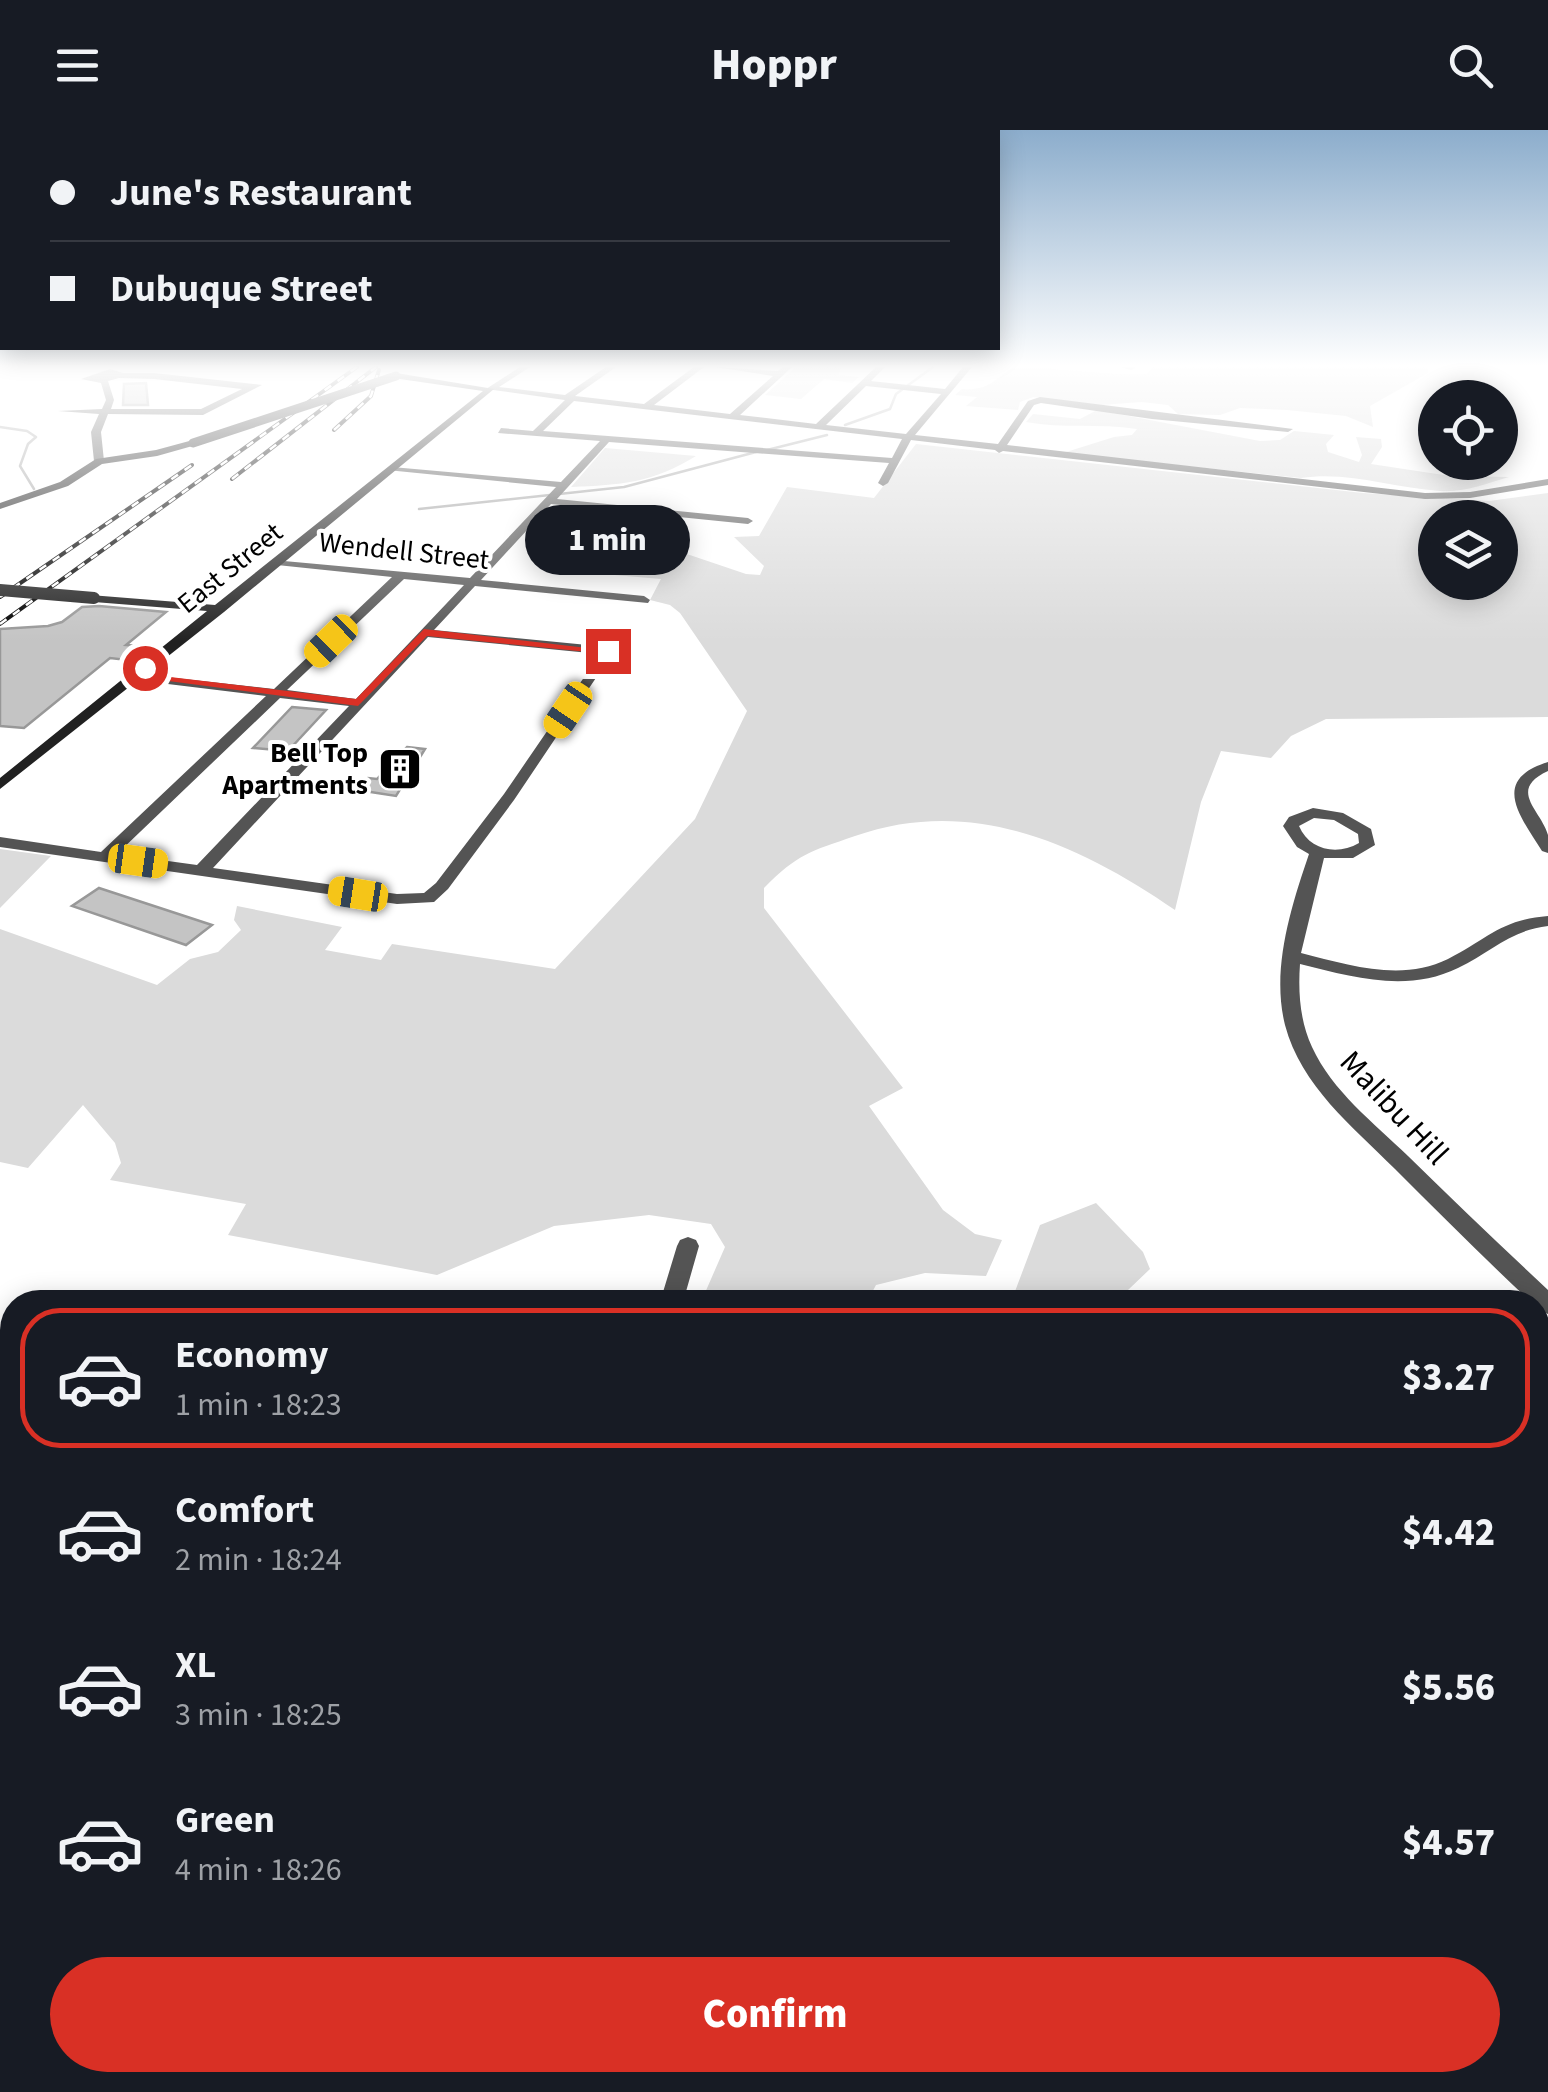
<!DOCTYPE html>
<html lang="en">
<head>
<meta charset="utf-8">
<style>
  body { margin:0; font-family:"Source Sans 3",sans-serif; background:#242831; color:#f1f3f6; height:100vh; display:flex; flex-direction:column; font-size:38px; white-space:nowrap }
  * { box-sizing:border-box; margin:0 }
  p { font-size:32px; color:#9ea1a6 }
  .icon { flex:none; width:55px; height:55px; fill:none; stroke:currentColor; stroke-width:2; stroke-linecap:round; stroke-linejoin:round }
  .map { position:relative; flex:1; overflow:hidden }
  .details { position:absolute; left:0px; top:1160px; width:1550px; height:802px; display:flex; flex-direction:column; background:#171b24; border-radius:40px 40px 0 0; box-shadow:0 5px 25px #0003 }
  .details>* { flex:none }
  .guide { position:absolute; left:0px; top:0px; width:1000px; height:220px; box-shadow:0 5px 25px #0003; display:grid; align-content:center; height:220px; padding:0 50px; background:#171b24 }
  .buttons { position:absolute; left:1418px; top:250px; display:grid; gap:20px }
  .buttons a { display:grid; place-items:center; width:100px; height:100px; border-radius:50%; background:#171b24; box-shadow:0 5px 25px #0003; font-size:50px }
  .end { position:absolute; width:45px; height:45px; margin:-22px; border:12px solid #d93025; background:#fff; box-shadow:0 0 0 5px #fff }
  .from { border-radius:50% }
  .bubble { position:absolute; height:70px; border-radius:35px; background:#171b24; box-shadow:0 5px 25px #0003; font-size:32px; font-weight:800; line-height:70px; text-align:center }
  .car { position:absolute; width:30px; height:60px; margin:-30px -15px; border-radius:12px; box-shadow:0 0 8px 2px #0007; background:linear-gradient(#f5c518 24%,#345 0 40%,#f5c518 0 76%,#345 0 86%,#f5c518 0) }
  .guide b { display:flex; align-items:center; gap:35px; height:95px; font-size:38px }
  .guide b+b { border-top:2px solid #363941 }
  .guide i { width:25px; height:25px; background:#f1f3f6 }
  ul { padding:18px 0 0; list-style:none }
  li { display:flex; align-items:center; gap:30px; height:140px; margin:0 20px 15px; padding:0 30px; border:5px solid transparent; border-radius:40px }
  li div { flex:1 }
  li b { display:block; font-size:38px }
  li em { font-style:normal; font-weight:800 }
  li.current { border-color:#d93025 }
  li>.icon { width:90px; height:90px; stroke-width:1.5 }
  .cta { display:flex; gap:20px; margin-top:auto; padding:20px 50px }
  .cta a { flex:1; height:115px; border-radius:60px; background:#d93025; color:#fff; font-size:40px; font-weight:800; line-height:115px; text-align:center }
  header { display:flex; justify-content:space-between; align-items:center; height:130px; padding:0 50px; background:#171b24; font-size:45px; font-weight:800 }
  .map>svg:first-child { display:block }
</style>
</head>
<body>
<header><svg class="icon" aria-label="menu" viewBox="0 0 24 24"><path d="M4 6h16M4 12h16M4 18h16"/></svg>Hoppr<svg class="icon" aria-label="search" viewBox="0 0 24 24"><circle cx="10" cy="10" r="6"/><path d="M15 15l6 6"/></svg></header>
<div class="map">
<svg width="1548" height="1962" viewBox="0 0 1548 1962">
  <rect width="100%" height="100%" fill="#fff"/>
  <path fill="#dbdbdb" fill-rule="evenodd" d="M796,237H842L838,245L859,247L852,253L824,249L801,269L765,265Z
    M1013,237C1058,237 1103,246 1147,244L1152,237H1428V243L1370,276L1373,297L1346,286L1287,280L1240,278L1220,285L1178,284L1168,275L1141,272L1101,275L1033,267L1020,272L1018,280L966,276L977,267L955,265L962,259C988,261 993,251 1013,237Z
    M1097,280L1260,311L1280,310L1294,301L1334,305L1326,314L1328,322L1359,332L1362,325L1356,307L1381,309L1382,317L1371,334L1450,346L1509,347C1487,353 1464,363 1440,361C1392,358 1350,341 1301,348L1063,323L1114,307L1132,305L1137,299C1099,293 1063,299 1026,292L1033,284L1080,289Z
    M916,314L1363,363L1489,371L1548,363V587L1326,589L1291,606L1271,628L1221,621L1201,672L1175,780C1079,714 972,665 855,706C809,722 799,723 764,758V778L903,958L869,976L943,1080L975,1104L1002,1110L986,1146L925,1143L876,1155L867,1172H701L725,1117L711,1094L649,1085L554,1096L437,1145L228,1105L246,1074L110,1050L121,1033L115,1013L83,975L28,1038L0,1032V799L157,855L190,829L218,822L241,800L234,790L237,776L342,797L325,820L381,830L392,814L555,839L695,689L747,581L680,483L670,475L650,470L661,449L545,439L612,379L655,384L643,409L683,413L678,421L746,444L760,445L764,436L734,407L759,406L787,357L874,368ZM1435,388H1500V452H1435Z
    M605,318L696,326C652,353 621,355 571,357Z
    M0,719L51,726L0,778Z
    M1096,1073L1143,1122L1150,1139L1128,1160L1132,1172H1011L1040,1095Z"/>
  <path fill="#a2a2a2" d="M1538,1922L1548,1928V1962H1302L1278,1950H1538Z"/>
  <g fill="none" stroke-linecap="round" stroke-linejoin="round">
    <path stroke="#a2a2a2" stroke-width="2.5" d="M845,295L890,279L896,264L933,237
      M0,297L27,301L36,307L28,314L20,336L34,359
      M767,320L827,305
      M419,379L624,357L756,322"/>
  </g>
  <path fill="#c4c4c4" stroke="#989898" stroke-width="2.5" d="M146,253L148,275H123L124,254Z
    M99,476L166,482L126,515L153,517L136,531L110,528L24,598L0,596V499L48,496L62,492L82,477Z
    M292,577L326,580L288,621L253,618Z
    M407,617L425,619L396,666L358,660L368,648L377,649Z
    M99,758L212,795L186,815L72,776Z"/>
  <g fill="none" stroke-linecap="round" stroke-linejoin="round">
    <g stroke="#dbdbdb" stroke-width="4">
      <path id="primary" d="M0,1201L12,1205V1229L0,1227Z
        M1548,1215V1241L1538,1245V1219Z"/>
    </g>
    <path fill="#545454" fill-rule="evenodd" d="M520,237H530L499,257L565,265L606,237H616L575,266L644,274L694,237H704L654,275L730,284L773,246L715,237L778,241L783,237H792L740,285L816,294L876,237H885L871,251L945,259L963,237H972L915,305L998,314L1028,271L1040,267L1293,299L1288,302L1152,289L1041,273L1034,275L1007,315L1425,363L1470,362L1548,349V355L1470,368L1425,369L1003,321L999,323L995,320L911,310L888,353L883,356L878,353L889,333L609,312L557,369L748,388L753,391L748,394L551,374L481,450L644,466L650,470L648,473L475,456L434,500L608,517L614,521L514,670L448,759L434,772L397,774L0,717V707L101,722L266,566L135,550L130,549V543L274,559L392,447L277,435L271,432L273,430L470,448L556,357L387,340L392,337L561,352L600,311L498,303L501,298L533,301L565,270L486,259ZM866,256L941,264L906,304L826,295ZM574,271L902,309L892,328L543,301ZM404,449L464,455L356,569L287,560ZM428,507L600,524L504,664L436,753L424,763L397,764L213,738ZM280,568L349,576L197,735L117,724Z
      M1121,237H1135V238L1131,240Z
      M110,239L123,243H154L262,255L203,285L108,284L101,302L104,331L99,334L94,331L91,302L99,284L58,281L102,279L106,270L101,253L81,249ZM119,248L154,249L242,259L201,279H111L114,270L108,251Z
      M1548,632V641C1507,660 1541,680 1548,705C1548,711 1548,717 1548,723L1542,721C1520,686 1490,650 1548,632Z
      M1313,678L1343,683L1371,699L1375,715L1353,728H1324L1301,823C1348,835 1402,852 1448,829C1488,809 1500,790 1548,786V796C1511,800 1491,822 1458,838C1407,863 1352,847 1300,834C1298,863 1300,891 1312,917C1332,961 1374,993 1408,1026C1454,1071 1501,1116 1548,1160V1184L1540,1181L1538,1172H1531C1485,1129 1440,1084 1395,1039C1353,997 1301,956 1285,895C1271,839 1291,777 1309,724L1297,717L1283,696L1289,687ZM1314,688L1334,690L1358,704L1359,713C1337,726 1309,720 1299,696Z
      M688,1107L696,1110L699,1116L683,1172H660L677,1116L680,1110Z
      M511,1950H547L542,1962H506Z"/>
    <path fill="#212121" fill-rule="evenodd" d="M396,243L494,259L224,482L0,659V648L207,481L94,472L90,471V465L215,475L483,261L393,248Z
      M193,310L196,315L157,326L102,334L68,356L0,379V373L60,352L96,329L156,320Z
      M182,1950H218L214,1962H178Z"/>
    <use href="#primary" fill="#000" fill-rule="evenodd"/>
    <g stroke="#000" stroke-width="4">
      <path id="rail" d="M334,300L371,266L379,240
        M232,349L376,237
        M0,467L192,335
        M0,494L357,237"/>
    </g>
    <use href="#rail" stroke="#fff" stroke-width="2.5" stroke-dasharray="8" stroke-linecap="butt"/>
    <path stroke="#212121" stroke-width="9" d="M193,313L396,246"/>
    <path stroke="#212121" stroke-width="12" d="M0,460L94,468"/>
  </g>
  <linearGradient id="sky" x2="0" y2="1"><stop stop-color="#8cadcc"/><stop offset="0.46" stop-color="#fff"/><stop offset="1" stop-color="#fff" stop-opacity="0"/></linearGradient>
  <rect width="1548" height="512" fill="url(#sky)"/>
  <path fill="#d93025" d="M424,499L613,521L608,524L427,506L358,576L130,546L145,535L150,538L145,544L356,569Z"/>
  <defs>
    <g id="building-square" transform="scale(2.25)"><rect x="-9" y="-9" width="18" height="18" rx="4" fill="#000" stroke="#fff"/><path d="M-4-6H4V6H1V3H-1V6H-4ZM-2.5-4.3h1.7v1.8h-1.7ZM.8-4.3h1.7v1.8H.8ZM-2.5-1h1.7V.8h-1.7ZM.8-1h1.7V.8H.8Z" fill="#fff"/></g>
  </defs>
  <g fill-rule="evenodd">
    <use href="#building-square" x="400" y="639"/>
  </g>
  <g text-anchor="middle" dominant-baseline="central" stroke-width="8" stroke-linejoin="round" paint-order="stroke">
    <g font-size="28" fill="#000" stroke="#fff">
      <text transform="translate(404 421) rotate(6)">Wendell Street</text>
      <text transform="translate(230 438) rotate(-39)">East Street</text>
    </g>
    <g font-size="28" font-weight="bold" fill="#000" stroke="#fff" text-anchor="end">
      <text x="368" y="623">Bell Top<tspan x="368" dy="32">Apartments</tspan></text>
    </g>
    <g font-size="32" fill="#000" stroke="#fff">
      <text transform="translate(1394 978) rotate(47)">Malibu Hill</text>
    </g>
  </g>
</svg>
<div class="buttons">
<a><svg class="icon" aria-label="locate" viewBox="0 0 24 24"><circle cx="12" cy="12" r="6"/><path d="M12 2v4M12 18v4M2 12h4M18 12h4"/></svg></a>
<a><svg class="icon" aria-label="layers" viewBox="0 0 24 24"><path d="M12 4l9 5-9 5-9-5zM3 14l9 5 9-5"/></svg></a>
</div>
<i class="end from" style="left:145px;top:538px"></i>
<i class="end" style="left:608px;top:521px"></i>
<div class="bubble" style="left:525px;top:375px;width:165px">1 min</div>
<i class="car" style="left:331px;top:511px;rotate:226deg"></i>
<i class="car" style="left:568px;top:580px;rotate:214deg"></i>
<i class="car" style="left:138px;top:731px;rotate:98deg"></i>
<i class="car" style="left:358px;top:764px;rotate:279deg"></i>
<div class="guide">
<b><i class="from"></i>June's Restaurant</b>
<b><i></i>Dubuque Street</b>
</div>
<section class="details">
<ul>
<li class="current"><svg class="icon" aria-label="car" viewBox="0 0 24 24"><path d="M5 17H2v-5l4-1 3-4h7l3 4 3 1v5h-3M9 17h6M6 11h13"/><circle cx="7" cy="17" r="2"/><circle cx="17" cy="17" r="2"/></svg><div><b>Economy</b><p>1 min · 18:23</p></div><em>$3.27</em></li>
<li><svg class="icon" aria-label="car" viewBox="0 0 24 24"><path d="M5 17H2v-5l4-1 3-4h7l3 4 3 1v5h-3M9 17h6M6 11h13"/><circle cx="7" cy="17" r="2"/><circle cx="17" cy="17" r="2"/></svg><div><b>Comfort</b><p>2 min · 18:24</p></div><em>$4.42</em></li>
<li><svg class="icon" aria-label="car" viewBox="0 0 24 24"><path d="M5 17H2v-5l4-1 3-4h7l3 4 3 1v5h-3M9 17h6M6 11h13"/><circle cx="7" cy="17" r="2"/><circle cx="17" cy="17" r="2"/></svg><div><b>XL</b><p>3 min · 18:25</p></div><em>$5.56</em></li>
<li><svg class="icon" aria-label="car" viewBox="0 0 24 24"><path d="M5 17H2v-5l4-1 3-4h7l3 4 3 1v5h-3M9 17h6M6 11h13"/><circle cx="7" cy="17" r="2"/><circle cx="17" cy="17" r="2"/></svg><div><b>Green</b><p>4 min · 18:26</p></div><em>$4.57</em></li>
</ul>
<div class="cta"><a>Confirm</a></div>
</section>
</div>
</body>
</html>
